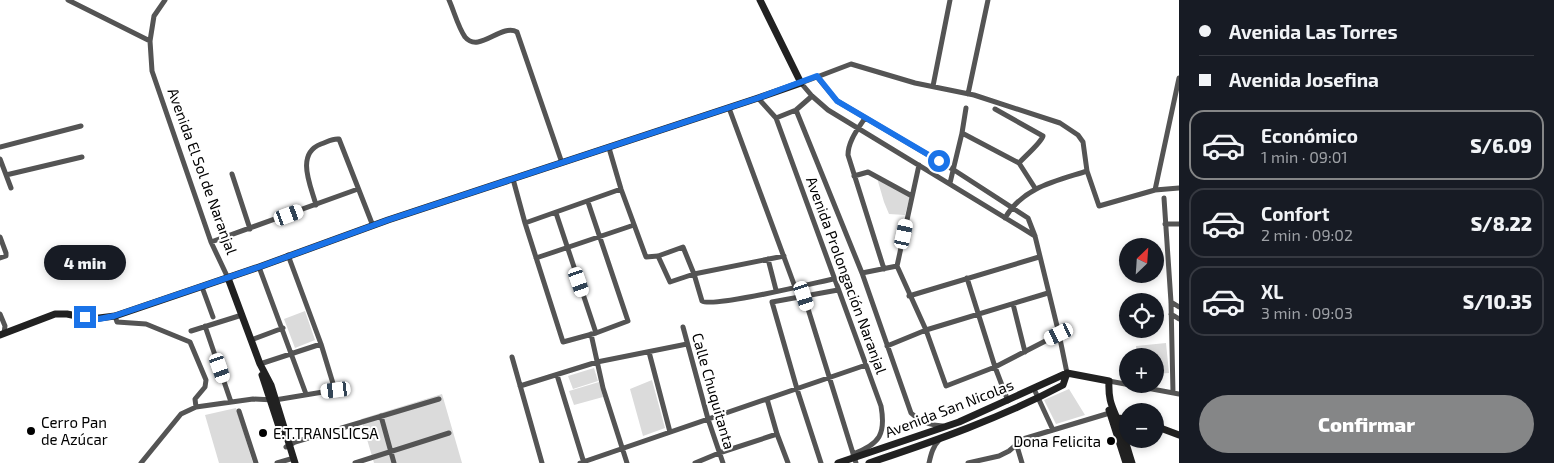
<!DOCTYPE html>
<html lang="es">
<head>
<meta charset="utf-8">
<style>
  body { margin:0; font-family:"Exo 2",sans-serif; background:#20242c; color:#f1f3f6; height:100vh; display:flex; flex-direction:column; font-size:19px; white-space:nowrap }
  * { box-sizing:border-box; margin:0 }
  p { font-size:16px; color:#9ea1a6 }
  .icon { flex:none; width:28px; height:28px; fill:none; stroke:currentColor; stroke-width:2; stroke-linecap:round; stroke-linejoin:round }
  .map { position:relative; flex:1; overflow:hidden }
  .side { display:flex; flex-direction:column; background:#171b24; width:375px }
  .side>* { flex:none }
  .guide { display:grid; align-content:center; height:110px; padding:0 20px; background:#171b24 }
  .needle { width:32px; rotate:25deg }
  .buttons { position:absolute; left:1119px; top:238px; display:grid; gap:10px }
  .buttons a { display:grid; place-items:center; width:45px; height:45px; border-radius:50%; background:#171b24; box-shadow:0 2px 8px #0003; font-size:25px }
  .end { position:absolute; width:22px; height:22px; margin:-11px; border:6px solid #1a73e8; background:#fff; box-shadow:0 0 0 2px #fff }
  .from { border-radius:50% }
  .bubble { position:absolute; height:35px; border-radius:18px; background:#171b24; box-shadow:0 2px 8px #0003; font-size:16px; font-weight:800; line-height:35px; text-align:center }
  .car { position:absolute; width:15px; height:30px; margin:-15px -8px; border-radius:6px; box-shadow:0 0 4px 1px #0007; background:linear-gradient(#fff 24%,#345 0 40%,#fff 0 76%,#345 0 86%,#fff 0) }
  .guide b { display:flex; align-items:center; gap:18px; height:48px; font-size:19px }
  .guide b+b { border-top:1px solid #363941 }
  .guide i { width:12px; height:12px; background:#f1f3f6 }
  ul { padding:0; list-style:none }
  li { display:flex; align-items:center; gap:15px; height:70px; margin:0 10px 8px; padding:0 10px; border:2px solid #363941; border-radius:15px }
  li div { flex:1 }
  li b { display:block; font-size:19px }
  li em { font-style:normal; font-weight:800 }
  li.selected { border-color:#858687 }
  li>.icon { width:45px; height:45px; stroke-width:1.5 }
  .button { display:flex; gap:10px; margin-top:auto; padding:10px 20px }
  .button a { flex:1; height:58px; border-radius:30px; background:#858687; color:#fff; font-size:20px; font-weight:800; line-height:58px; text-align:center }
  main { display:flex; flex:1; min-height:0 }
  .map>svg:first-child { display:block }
</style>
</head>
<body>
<main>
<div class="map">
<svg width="1179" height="463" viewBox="0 0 1179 463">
  <rect width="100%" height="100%" fill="#fff"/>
  <path fill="#dbdbdb" d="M877,178L910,196L905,215L889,214L884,202Z
    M305,311L315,340L295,348L284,319Z
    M1166,343L1169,373L1155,374V356H1137L1136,346Z
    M594,368L598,381L573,389L568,376Z
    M652,380L665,428L643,436L630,389Z
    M599,382L603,397L574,405L569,391Z
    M1069,389L1085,415L1056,424L1044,400Z
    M442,394L462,463H374L361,419Z
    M236,408L253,463H219L205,415Z"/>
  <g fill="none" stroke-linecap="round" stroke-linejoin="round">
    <path stroke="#545454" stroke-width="5" d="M68,0L150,41
      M165,0L154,16L150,41L152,71L211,242L228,278
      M449,0C454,11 458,27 465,37C479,54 501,23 517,32L562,163
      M817,77L837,101L954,170L1028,218L1035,236L1059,334L1067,373
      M933,86L950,0
      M968,94L988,0
      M758,98L776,118L881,406C886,434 880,444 853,454
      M729,108L795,287
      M995,109L1043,136C1041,143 1025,156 1019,163
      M796,110L862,273L911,413C921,422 929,425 943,426
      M776,118L796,110L812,96
      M865,118C858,129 848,141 848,155L884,269
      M962,133L1019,163L1035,188
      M0,147L81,126
      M609,148L621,189L646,257L658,256L683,247L694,274L784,256
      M0,159L11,188
      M232,174L250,229
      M6,175L82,157
      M854,176L868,172L912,196
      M513,179L525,223L563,342L596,333L628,321L588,202
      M950,183L962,133L966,108
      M1155,190L1179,78
      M1164,198L1171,302L1173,393
      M316,205C311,186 295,154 321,144C327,142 333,138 339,139L373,226
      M556,213L596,333
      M1005,218C1023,187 1056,181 1087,171
      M525,223L621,189
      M1165,224H1179
      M1035,236L828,110L812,96L801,83L851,64L915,83L974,95L1060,123L1078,135L1083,142L1087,171L1099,206L1155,190L1179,188
      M0,237L6,253V256L0,258
      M211,242L358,189
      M658,256L670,282L694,274L702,301C713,308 814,283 833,279
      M536,258L634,225
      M768,259L776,290
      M897,266L919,165
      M259,267L306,394
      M862,273L897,266L926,330L946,386L995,367L1059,334
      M967,278L995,367L1008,401
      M202,287L213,317
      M804,296L856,463
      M909,296L1039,257
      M1171,302L1179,307
      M1013,304L1025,352
      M0,314L5,326L4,333
      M1171,314L1179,319
      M115,316L117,322L146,324L190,342L206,380L205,387L195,399L196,407
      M205,326L231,402
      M683,327L708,419L723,463
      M191,331L242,315
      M591,334L603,388L627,463
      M251,340L283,328
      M887,346L926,330L1048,293
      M649,352L670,432
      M512,357L542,463
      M260,364L321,344
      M557,375L584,463
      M1109,381L1179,394
      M520,386L597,362L687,344
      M1034,389L1053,430
      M767,399L777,434L788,463
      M239,411L256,463
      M381,416L394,463
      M1016,443L1022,463
      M286,447L295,442L439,399
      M141,463L181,414L196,407L253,399L275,400L335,390L321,344L288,255
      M277,463L294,458
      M355,463L449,433
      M580,463L866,365
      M695,463L719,453L777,434
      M821,463L797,389L772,302L838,290
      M929,463C931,454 933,446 940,439
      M968,463L999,456L1009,451L1023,439L1113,412"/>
    <path stroke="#212121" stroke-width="7" d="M228,278L260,364L271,385L295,463
      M0,335L55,314H67L91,319L115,316L259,267L388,220L758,98L801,83L760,0
      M262,375L282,436
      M1109,410L1126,463
      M1117,418L1128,419
      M1155,426L1179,435
      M838,463L959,422L1067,373L1109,381C1108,403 1113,407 1120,426C1125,438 1128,451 1132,463
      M869,463C935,441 1001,418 1063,385L1067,373"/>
  </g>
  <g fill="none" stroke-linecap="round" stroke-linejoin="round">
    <path stroke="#1a73e8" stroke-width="6" d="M85,317L99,319L114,316L259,267L388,220L758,98L817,76L837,101L939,161"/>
  </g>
  <g fill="#000" stroke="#fff" stroke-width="2">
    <circle cx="31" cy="431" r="5"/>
    <circle cx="263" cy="433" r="5"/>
    <circle cx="1111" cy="441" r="5"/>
  </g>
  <g text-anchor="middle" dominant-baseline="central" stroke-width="4" stroke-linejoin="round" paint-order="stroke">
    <g font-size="15" fill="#000" stroke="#fff">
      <text transform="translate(203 171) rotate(70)">Avenida El Sol de Naranjal</text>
      <text transform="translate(847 275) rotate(70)">Avenida Prolongación Naranjal</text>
      <text transform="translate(714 391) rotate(74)">Calle Chuquitanta</text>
      <text transform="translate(949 408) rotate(-21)">Avenida San Nicolas</text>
    </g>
    <g font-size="15" fill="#000" stroke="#fff" text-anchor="start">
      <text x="41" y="422">Cerro Pan<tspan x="41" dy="17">de Azúcar</tspan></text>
      <text x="273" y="433">E.T.TRANSLICSA</text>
      <text x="1101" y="441" text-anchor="end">Dona Felicita</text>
    </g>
  </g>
</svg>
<div class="buttons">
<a><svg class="needle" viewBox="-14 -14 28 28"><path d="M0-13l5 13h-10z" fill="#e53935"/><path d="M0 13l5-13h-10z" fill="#9ea1a6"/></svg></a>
<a><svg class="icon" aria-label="locate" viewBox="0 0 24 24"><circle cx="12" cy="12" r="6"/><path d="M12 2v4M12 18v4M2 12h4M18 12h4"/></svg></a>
<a>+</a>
<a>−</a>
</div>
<i class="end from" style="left:939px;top:161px"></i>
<i class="end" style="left:85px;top:317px"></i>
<div class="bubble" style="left:44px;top:245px;width:82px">4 min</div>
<i class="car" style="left:289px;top:215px;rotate:70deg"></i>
<i class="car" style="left:904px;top:234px;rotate:12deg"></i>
<i class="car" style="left:579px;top:282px;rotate:161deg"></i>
<i class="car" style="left:804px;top:296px;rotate:162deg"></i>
<i class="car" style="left:1059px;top:334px;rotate:244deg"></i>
<i class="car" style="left:220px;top:368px;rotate:161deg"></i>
<i class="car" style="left:336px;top:390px;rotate:263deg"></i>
</div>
<section class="side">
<div class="guide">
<b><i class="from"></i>Avenida Las Torres</b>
<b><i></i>Avenida Josefina</b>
</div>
<ul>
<li class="selected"><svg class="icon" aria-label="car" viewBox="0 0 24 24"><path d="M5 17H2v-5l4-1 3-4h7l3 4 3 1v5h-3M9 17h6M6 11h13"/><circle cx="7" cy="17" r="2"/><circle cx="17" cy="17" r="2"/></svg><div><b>Económico</b><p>1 min · 09:01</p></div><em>S/6.09</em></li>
<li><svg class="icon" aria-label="car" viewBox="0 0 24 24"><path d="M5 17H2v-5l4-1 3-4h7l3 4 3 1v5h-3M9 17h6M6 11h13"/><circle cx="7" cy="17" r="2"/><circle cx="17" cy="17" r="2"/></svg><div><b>Confort</b><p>2 min · 09:02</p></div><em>S/8.22</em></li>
<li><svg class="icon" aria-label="car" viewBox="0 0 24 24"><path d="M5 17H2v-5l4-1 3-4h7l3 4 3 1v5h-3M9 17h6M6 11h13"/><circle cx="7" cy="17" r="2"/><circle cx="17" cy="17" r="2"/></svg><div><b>XL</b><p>3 min · 09:03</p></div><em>S/10.35</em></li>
</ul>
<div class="button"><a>Confirmar</a></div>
</section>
</main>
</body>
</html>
